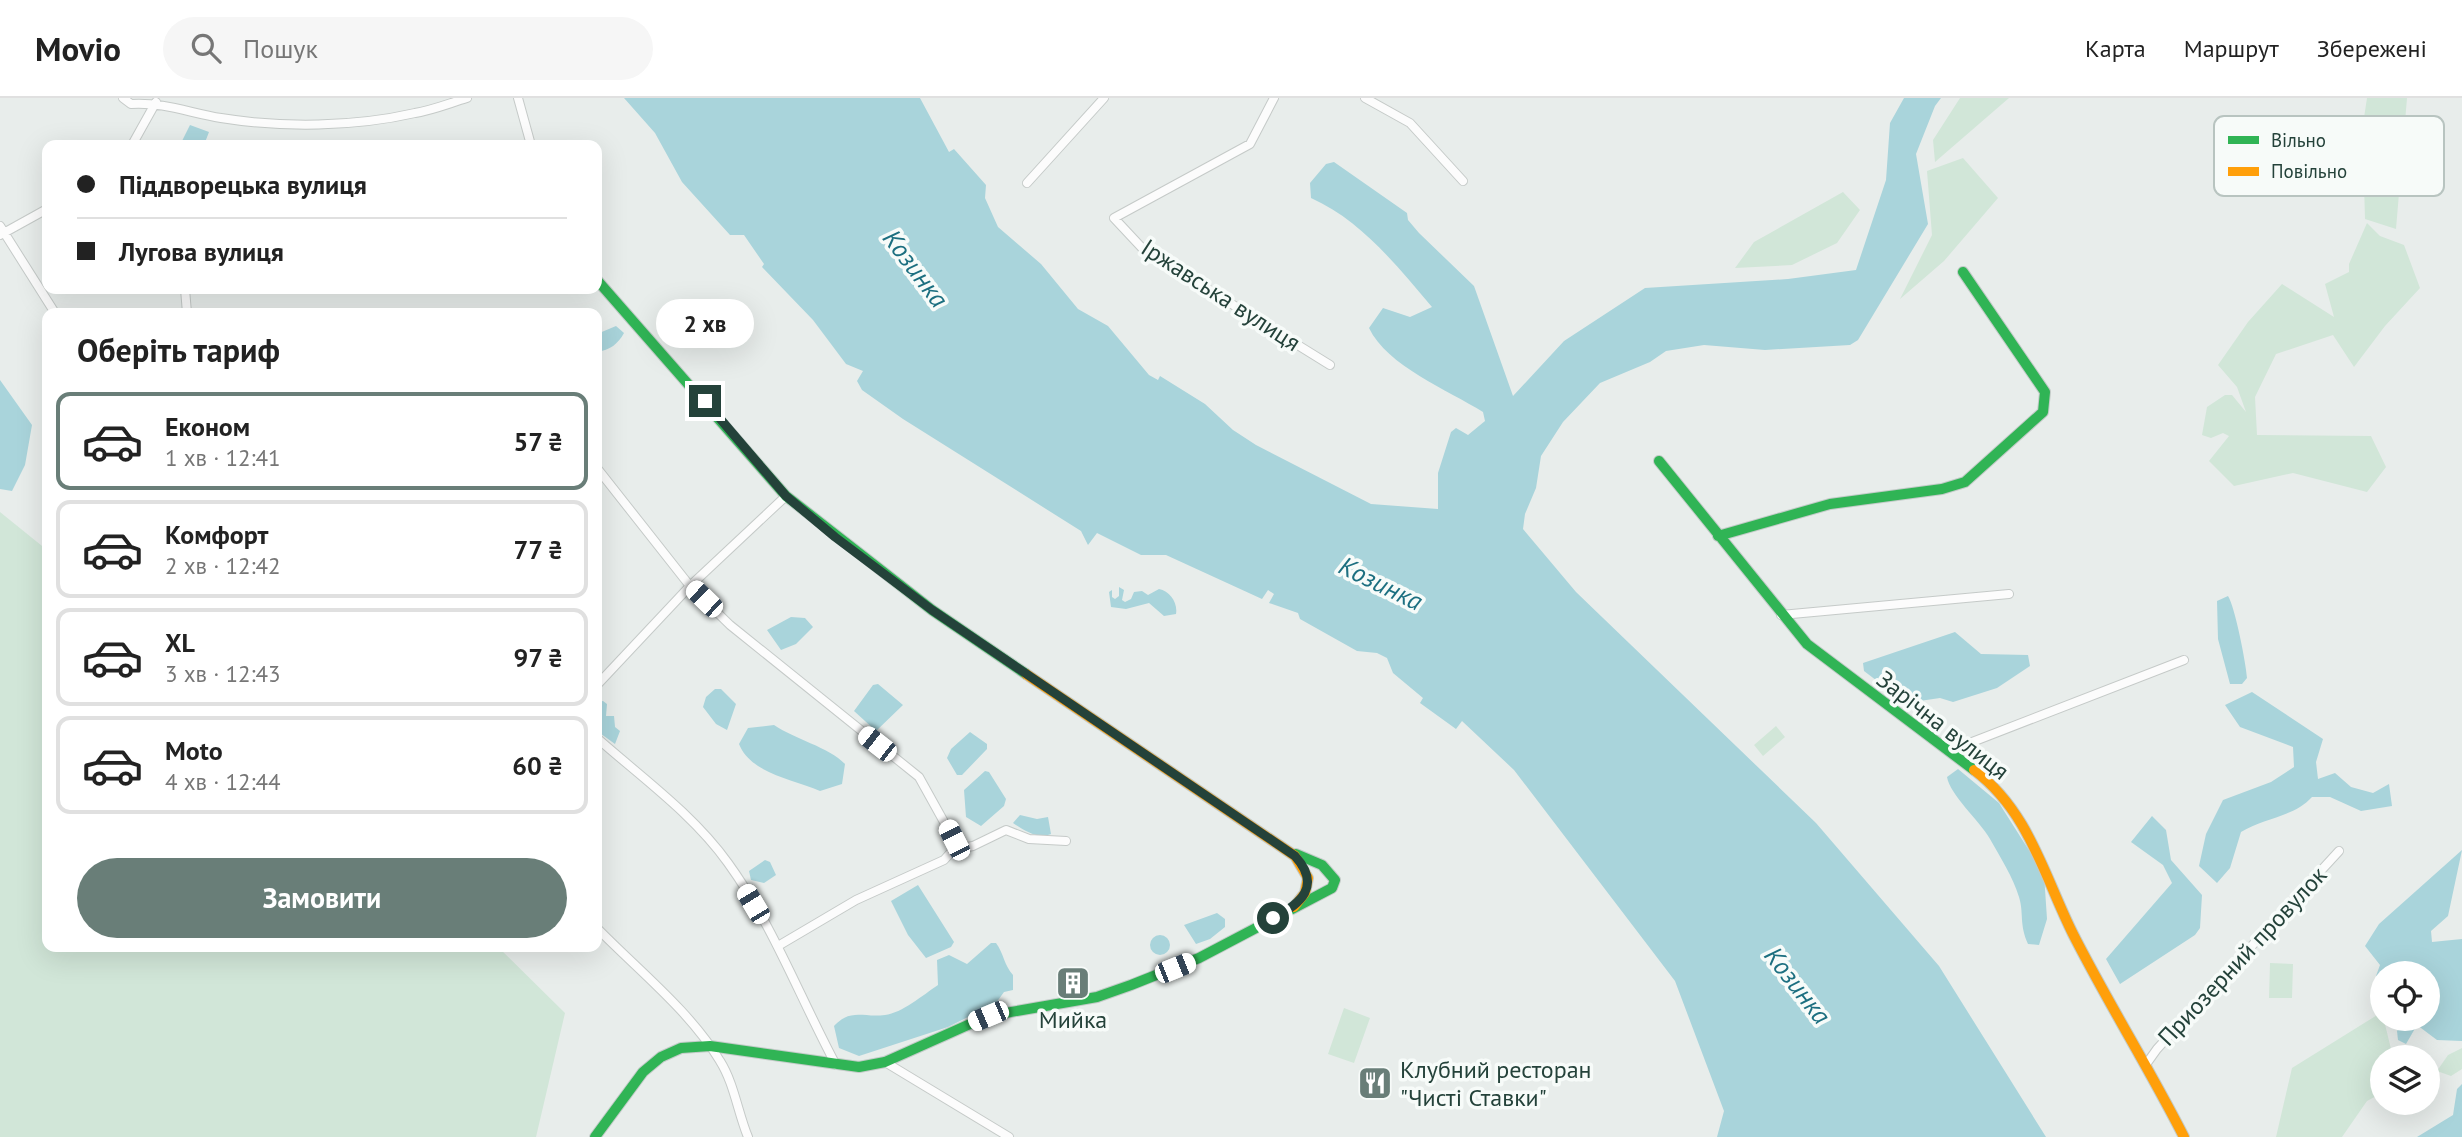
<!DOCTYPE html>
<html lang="uk">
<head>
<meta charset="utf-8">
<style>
  body { margin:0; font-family:"PT Sans",sans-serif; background:#f6f6f6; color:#222; height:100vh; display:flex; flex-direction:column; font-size:26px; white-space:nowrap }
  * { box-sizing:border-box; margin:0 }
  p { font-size:23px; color:#767676 }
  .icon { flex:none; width:38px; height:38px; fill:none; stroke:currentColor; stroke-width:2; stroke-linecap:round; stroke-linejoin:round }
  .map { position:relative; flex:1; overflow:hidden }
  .side { position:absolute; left:42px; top:210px; width:560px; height:644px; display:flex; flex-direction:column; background:#fff; border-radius:14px; box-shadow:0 7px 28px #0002 }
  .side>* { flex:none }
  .hud { position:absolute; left:42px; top:42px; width:560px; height:154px; border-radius:14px; box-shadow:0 7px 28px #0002; display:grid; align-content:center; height:154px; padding:0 35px; background:#fff }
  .fabs { position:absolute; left:2370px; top:863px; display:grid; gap:14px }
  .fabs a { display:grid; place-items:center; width:70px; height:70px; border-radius:50%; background:#fff; box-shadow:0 7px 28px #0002; font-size:35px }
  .end { position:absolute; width:32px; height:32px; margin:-16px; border:9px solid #24423a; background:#fff; box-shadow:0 0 0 4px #fff }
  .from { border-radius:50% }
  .bubble { position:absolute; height:49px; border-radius:24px; background:#fff; box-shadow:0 7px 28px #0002; font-size:23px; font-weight:700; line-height:49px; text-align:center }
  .car { position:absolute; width:21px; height:42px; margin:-21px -10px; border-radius:9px; box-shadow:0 0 5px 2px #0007; background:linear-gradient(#fff 24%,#345 0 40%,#fff 0 76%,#345 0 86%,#fff 0) }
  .hud b { display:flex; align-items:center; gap:24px; height:66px; font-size:26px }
  .hud b+b { border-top:2px solid #e0e0e0 }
  .hud i { width:18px; height:18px; background:#222 }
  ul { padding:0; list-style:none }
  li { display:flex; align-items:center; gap:21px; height:98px; margin:0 14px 10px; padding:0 21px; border:4px solid #e0e0e0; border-radius:14px }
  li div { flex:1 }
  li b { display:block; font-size:26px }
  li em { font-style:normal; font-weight:700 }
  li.selected { border-color:#697e78 }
  li>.icon { width:63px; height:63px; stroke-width:1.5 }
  h2 { padding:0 35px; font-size:32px; line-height:84px }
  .action { display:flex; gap:14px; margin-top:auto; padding:14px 35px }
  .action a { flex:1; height:80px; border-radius:42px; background:#697e78; color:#fff; font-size:28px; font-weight:700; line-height:80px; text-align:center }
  header { display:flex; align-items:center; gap:42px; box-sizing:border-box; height:98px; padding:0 35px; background:#fff; border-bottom:2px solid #e0e0e0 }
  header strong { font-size:33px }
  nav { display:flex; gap:38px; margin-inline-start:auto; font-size:24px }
  .search { width:490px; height:63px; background:#f6f6f6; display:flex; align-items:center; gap:18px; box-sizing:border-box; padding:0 24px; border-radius:38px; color:#767676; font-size:26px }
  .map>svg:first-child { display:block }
</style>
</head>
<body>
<header>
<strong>Movio</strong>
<div class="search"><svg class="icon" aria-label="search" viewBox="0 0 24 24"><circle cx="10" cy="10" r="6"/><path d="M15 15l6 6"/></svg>Пошук</div>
<nav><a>Карта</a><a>Маршрут</a><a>Збережені</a></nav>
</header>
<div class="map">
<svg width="2462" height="1039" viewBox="0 0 2462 1039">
  <rect width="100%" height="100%" fill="#e8edeb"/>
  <path fill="#d1e6d8" d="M1960,0H2009L1935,64L1933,42Z
    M2367,0H2407L2396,131L2365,121L2364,86L2374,46L2362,33Z
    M1963,60L1998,100L1944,163L1900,201L1932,137L1927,73Z
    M1843,94L1860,112L1837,145L1792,167L1735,170L1754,144Z
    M2367,125L2380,138L2404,147L2420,190L2385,228L2354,269L2333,237L2276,256L2255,299L2257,337L2371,338L2386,369L2367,394L2293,375L2234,388L2209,363L2229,338L2223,335L2211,340L2202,337L2207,309L2225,297H2232L2246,314L2237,289L2218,267L2248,224L2282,186L2334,219L2325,186L2349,174V166Z
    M0,414L47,452V849H498L565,915L536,1039H0Z
    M1776,628L1785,639L1763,658L1754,647Z
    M2270,865L2293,866L2292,900H2269Z
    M1344,910L1370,920L1354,965L1328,956Z
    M2382,914L2392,955L2401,959H2382V995L2367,1003L2342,1039H2276L2292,970Z
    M2462,950V971L2451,978L2437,973L2448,957Z"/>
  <path fill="#a9d4db" d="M624,0H920L949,54L954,51L986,87L985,100L998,129L1041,166L1078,211L1108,228L1149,277L1158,282L1160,278L1205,306L1233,332L1256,347L1371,406L1438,411V375L1451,334L1456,330L1468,337L1485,323L1483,314C1448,292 1387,268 1369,230L1383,210L1410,219L1432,209C1396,167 1362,123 1311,100L1310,85L1326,66L1334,64L1407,115L1408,122L1419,135L1474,188L1513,298L1564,243L1645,190L1788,181L1856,172L1886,82L1890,25L1904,0H1941L1935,8L1916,56L1928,126L1858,242L1850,247L1765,252L1704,247L1666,253L1650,264L1600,285L1563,324L1541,358L1536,390L1525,416L1523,431L1576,494L1816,725L1939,868L2046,1039H1717L1724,1013L1675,883L1514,672L1462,623L1456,631L1420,605L1423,600L1393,575L1387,560L1377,555L1357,553L1300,521L1298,515L1269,505L1274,496L1268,492L1262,501L1166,457H1141L1097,435L1088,447L1081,433L903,321L862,292L857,283L863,273L846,266L813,222L762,169L764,166L744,137H730L682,84L655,35Z
    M190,27L209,34L204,47L181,45Z
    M616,228L624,235C618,246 610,252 597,254V236Z
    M0,282L32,327L25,367L12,393L0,391Z
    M1119,489L1124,492L1122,502L1125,504L1131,501L1134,494L1142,493L1148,497L1159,491C1170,493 1178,505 1176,516L1164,518L1149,505L1126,511L1111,509L1109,494L1112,492V499L1115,501L1119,498Z
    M2228,498C2235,509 2246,565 2247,580L2242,586H2230L2218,541L2217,503Z
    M791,519L805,520L813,529L796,546L781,552L767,532Z
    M1955,534L1981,556L2028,557L2030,568L1997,590L1953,604L1940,600L1906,605L1864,573L1863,565Z
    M878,586L903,607L876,633L854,613L873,587Z
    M715,591H721L736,606L727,632L716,626L703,609L706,599Z
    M2252,594L2323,641L2316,664L2318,681L2335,675L2351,689L2373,695L2389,686L2392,708L2361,713L2330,699H2312C2294,719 2264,720 2241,734L2230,770L2217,785L2199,768L2206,736L2223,702L2271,684L2294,669L2293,649L2240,629L2225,607Z
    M603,603L607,606L606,618H614L615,629L620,633L615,646L597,633V604Z
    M774,627C794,641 829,649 845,666L842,686L820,693C793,681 751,676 739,646L748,630Z
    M970,634L987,646V651L962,677H957L947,660L951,651Z
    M1958,671L1999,705L2044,776L2047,821L2039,847L2028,846C2019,826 2024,815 2019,799C2013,779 2000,759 1990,741C1979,722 1950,697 1947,679Z
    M985,673L989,674L1006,701L1004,708L981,728L966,719L964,692Z
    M1020,717L1037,721L1048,719L1051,736C1037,741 1025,733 1013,725Z
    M2152,718L2166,732L2171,762L2202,797L2200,830L2195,837L2120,886L2106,861L2172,785L2163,767L2131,744Z
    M2462,752L2448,818L2431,833L2432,844L2462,841V943L2437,942L2417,927L2406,946L2398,942L2397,933L2408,921L2427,920V875H2382V889L2376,878L2380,867L2365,848L2379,826Z
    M765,762L770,764L776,777L764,785L751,782L749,773Z
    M918,787L954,844L951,849L926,860L908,837L891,803Z
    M1217,815L1225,821V829L1210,841L1196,846L1184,827Z
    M1150 847a10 10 0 1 1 20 0a10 10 0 1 1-20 0Z
    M991,845H996C1004,856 1004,867 1013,877V892L1004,894L996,905L948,929L859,958L839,950L834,928C851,910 863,920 885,917C902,915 923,897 938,887L937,862L949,857L967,866Z
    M2462,986V1039H2417L2453,1017L2457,991Z"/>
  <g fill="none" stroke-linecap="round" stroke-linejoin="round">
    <g stroke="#c5cac8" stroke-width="10">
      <path id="street" d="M123,0L131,6C164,4 190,15 221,20C283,30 354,29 415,15C433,12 450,5 467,0
        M518,0L531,47
        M1274,0L1250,46L1114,120L1143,151L1330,267
        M1365,0L1410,25L1463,83
        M132,47L156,4
        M1027,85L1104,0
        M0,128L55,215
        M0,137L47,111
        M185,191L187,215
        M597,370L690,488L730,527L919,679L954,742L953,752L944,762L856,802L778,848
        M1781,517L2009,496
        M597,587L690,488L786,398
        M597,640C641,679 693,716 728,765C773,827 800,900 836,967
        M1949,653L2184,562
        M953,752L973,748L1006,732L1029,741L1066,743
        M597,830C638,872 690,913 720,963C734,985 738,1015 748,1039
        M885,964L1009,1039
        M2147,965L2157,951L2339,753"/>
    </g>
    <g stroke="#c3cbc8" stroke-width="12">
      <path id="fast" d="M597,182L786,398L932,512L1026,576
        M1659,363L1807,546L1974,672
        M1718,438L1830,406L1942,391L1965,384L2043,314L2045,294L1963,174
        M595,1039L643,974L661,959L681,950L710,948L859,969L885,964L988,918L1097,899L1131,887L1199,860L1332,790L1335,782L1322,767L1296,756"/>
    </g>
    <g stroke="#c3cbc8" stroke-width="12">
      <path id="slow" d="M1026,576L1295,758L1308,780L1305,795L1294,809
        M1974,672C2029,713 2044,778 2073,836C2108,905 2149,970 2184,1039"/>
    </g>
    <use href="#street" stroke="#fcfcfc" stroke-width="8"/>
    <use href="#fast" stroke="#30b455" stroke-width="10"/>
    <use href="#slow" stroke="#ff9f0a" stroke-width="10"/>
  </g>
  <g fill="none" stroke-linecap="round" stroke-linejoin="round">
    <path stroke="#24423a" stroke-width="9" d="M705,303L786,398L835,439L932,512L1295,758C1322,788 1301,806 1273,820"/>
  </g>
  <defs>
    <g id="building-square" transform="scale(1.75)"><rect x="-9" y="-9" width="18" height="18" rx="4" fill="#697e78" stroke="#f7fbf9"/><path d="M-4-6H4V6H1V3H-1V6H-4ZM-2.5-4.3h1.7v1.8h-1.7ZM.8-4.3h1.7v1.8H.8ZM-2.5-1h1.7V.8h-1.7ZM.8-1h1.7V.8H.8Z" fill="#fff"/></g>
    <g id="restaurant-square" transform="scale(1.75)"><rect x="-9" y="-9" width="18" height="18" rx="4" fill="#697e78" stroke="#f7fbf9"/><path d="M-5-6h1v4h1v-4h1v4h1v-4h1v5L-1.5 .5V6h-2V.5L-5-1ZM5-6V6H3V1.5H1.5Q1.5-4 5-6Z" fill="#fff"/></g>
  </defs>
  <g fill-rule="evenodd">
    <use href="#building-square" x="1073" y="885"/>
    <use href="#restaurant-square" x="1375" y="985"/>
  </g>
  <g text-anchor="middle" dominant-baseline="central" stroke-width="7" stroke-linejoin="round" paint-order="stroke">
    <g font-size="24" fill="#24423a" stroke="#f7fbf9">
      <text transform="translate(1221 197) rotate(33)">Іржавська вулиця</text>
      <text transform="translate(1943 627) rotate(38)">Зарічна вулиця</text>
      <text transform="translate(2242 858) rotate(-47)">Приозерний провулок</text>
    </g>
    <g font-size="24" fill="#24423a" stroke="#f7fbf9">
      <text x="1073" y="921">Мийка</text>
      <text x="1400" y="971" text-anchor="start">Клубний ресторан<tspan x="1400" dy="28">"Чисті Ставки"</tspan></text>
    </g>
    <g font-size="26" font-style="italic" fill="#1c6f80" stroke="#f7fbf9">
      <text transform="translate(916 170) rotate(53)">Козинка</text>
      <text transform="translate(1381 485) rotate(26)">Козинка</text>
      <text transform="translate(1798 887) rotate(52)">Козинка</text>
    </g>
  </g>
  <rect x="2214" y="18" width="230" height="80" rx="10" fill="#f7fbf9" stroke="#b8c4c0" stroke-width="2"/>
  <rect x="2228" y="38" width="31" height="8" fill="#30b455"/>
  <rect x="2228" y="69" width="31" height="9" fill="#ff9f0a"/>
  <g font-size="19" fill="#24423a">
    <text x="2271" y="49">Вільно</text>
    <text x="2271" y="80">Повільно</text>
  </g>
</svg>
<div class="fabs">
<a><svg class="icon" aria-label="locate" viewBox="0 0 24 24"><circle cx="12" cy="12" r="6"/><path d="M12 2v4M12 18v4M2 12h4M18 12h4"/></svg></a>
<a><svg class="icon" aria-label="layers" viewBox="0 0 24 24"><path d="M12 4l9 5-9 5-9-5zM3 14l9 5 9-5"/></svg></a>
</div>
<i class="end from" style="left:1273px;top:820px"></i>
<i class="end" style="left:705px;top:303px"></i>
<div class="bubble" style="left:656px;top:201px;width:98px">2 хв</div>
<i class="car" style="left:704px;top:501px;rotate:314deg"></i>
<i class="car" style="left:877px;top:646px;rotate:308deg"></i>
<i class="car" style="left:954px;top:742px;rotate:333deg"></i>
<i class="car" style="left:753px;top:806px;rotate:329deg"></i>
<i class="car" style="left:1175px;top:870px;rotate:68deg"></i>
<i class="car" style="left:988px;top:918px;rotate:247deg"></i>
<div class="hud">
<b><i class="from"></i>Піддворецька вулиця</b>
<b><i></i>Лугова вулиця</b>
</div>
<section class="side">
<h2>Оберіть тариф</h2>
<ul>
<li class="selected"><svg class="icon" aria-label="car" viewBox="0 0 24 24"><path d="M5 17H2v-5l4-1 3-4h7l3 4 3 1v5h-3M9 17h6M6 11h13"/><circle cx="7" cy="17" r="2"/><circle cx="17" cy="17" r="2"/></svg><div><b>Економ</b><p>1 хв · 12:41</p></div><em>57 ₴</em></li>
<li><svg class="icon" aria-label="car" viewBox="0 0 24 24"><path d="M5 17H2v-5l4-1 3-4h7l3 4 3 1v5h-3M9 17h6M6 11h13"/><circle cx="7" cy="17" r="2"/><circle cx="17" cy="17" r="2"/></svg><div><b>Комфорт</b><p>2 хв · 12:42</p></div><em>77 ₴</em></li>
<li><svg class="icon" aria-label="car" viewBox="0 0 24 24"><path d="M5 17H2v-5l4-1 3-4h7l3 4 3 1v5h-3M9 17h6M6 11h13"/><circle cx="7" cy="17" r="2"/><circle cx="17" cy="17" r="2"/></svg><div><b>XL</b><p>3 хв · 12:43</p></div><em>97 ₴</em></li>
<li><svg class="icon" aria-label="car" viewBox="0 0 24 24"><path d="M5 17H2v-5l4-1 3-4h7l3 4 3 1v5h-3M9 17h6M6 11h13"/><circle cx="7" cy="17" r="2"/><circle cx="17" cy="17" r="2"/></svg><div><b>Moto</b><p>4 хв · 12:44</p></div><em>60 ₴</em></li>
</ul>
<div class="action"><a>Замовити</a></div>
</section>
</div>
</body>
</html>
